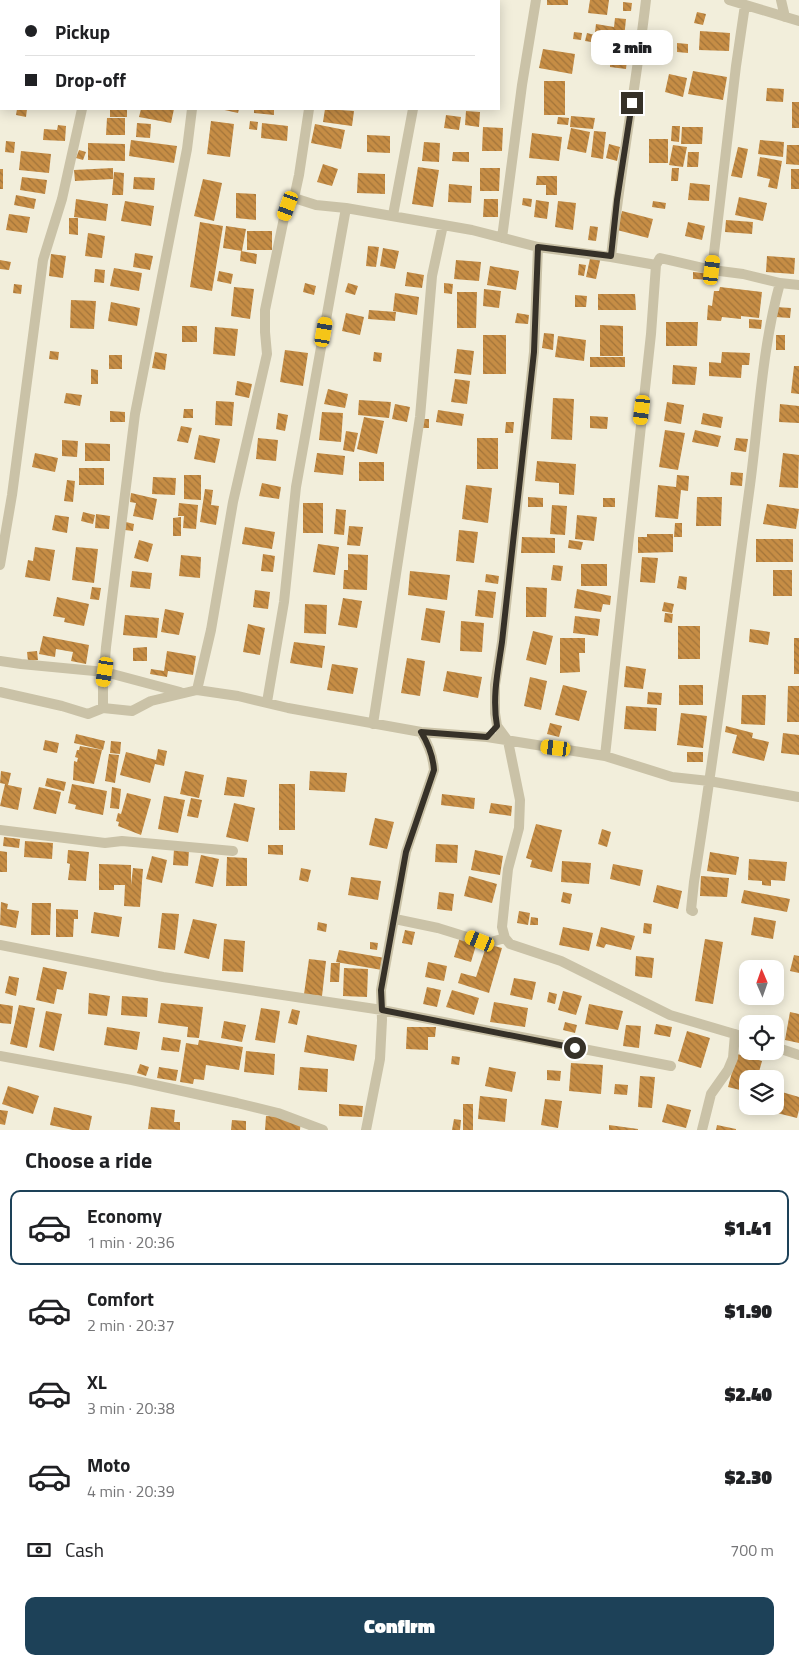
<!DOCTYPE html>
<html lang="en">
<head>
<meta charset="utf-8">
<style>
  body { margin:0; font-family:"Titillium Web",sans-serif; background:#f6f6f6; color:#202124; height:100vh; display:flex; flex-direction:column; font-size:19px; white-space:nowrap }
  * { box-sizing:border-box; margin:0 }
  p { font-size:16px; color:#757577 }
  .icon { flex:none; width:28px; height:28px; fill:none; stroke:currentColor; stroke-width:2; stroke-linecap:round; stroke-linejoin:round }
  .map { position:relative; height:1130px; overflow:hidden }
  .side { display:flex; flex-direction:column; background:#fff; flex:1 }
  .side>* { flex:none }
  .banner { position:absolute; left:0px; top:0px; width:500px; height:110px; box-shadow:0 2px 12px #0003; display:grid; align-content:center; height:110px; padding:0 25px; background:#fff }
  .needle { width:32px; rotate:358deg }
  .controls { position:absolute; left:739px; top:960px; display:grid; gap:10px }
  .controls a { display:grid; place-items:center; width:45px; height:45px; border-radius:10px; background:#fff; box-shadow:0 2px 12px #0003; font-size:25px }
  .end { position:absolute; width:22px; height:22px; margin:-11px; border:6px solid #363128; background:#fff; box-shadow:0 0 0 2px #fff }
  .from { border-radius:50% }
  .bubble { position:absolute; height:35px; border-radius:10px; background:#fff; box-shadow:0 2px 12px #0003; font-size:16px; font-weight:800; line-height:35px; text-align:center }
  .car { position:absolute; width:15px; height:30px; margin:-15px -8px; border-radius:6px; box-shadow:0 0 4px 1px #0007; background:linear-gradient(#f5c518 24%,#345 0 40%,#f5c518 0 76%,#345 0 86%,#f5c518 0) }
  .banner b { display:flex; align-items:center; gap:18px; height:48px; font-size:19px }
  .banner b+b { border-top:1px solid #e0e0e0 }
  .banner i { width:12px; height:12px; background:#202124 }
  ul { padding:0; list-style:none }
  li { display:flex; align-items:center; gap:15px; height:75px; margin:0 10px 8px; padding:0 15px; border:2px solid transparent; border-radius:10px }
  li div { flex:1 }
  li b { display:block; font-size:19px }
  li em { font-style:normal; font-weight:800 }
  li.active { border-color:#1d4158 }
  li>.icon { width:45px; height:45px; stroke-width:1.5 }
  h2 { padding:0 25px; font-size:22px; line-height:60px }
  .pay { display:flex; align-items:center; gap:12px; height:55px; padding:0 25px; font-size:19px }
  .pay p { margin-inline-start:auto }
  .action { display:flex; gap:10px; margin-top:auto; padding:10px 25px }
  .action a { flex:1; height:58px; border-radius:10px; background:#1d4158; color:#fff; font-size:20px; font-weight:800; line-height:58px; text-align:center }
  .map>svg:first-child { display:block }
</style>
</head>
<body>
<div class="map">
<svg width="799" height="1130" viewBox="0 0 799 1130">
  <defs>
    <pattern id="building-back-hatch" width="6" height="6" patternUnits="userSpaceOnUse" patternTransform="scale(1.25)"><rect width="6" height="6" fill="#c68d45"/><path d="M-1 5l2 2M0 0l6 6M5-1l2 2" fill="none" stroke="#a2743a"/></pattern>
  </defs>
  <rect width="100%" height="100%" fill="#f2eedb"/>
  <path fill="url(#building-back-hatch)" d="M547,0H568V5H547Z
    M590,0H609L607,15L588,13Z
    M623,2L632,3L631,11H623Z
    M697,12L706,14L703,25L694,23Z
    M615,18L626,19L624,38L595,32L596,24L614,27Z
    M700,31L730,33L729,51L699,50Z
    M574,32L582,33L581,40L573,39Z
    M587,33L599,36L598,43L585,41Z
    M677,43L688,44V53L677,52Z
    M543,49L575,54L572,74L539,68Z
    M610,59L627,60L626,69L610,67Z
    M693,71L727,77L723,100L688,94Z
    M669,74L687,78L683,97L665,92Z
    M544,81H565V115H544Z
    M767,88L784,89L783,102L766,101Z
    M792,102H799V128H792Z
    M17,109H27L26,117L16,115Z
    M110,109H127V117H110Z
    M141,109H174L171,123L139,117Z
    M220,109H239L238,113Z
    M254,109H274V115L254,113Z
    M325,109L354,111L352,126L323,122Z
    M466,111L480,112L479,127L465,125Z
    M446,115L461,117L459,130L444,128Z
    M571,116L595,118L593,129L570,127Z
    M558,117L569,118L568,125L557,124Z
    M107,118H125V135H106Z
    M211,121L234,124L230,157L207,154Z
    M250,121L258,122L257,130L249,129Z
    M137,123L151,124L150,138L136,137Z
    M262,123L288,126L287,141L261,138Z
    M315,124L345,130L341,149L311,143Z
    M58,125L66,126L65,141L43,140L44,129L57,130Z
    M672,126H680L679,142L671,141Z
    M483,127L503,128L502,151H482Z
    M682,127H703L702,144H681Z
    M571,128L590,132L586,153L567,149Z
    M594,131L606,132L603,159L591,157Z
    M532,133L562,137L559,161L529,158Z
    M367,135L390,136V153L367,152Z
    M649,139H668V163H649Z
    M131,140L177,146L174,163L129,156Z
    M760,140L784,142L783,157L758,154Z
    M6,141L15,142L14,153L5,152Z
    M424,142L440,143L439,162L422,161Z
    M88,143L125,144V161L88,160Z
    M609,144L620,147L617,161L606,158Z
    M673,145L687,147L683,167L669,165Z
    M787,145H799V165L786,164Z
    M738,147L748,149L742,178L731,176Z
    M79,150L86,152L83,160L76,158Z
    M21,151L51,154L49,173L19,170Z
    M453,152H469V162L452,161Z
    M688,152H699L698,167H687Z
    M760,157L782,161L777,189L768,187L770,179L757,176Z
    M323,164L338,169L332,186L317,182Z
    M418,167L439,170L433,207L412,204Z
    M113,168V179L75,181L74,170Z
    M480,168H500L499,191H480Z
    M672,168H679L678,181H671Z
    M0,169H3V189H0Z
    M791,169H799V189H791Z
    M114,172L124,173L123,195H112Z
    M358,173L385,174V194L357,193Z
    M537,176H557V195H546V185H536Z
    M22,177L47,180L45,194L20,190Z
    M134,177L155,178L154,190L133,189Z
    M203,179L222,183L214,221L194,216Z
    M690,183L710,185L709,201L688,200Z
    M449,184L472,186L471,203L448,202Z
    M236,193L256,194V220L236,218Z
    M16,195L36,199L34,209L14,205Z
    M739,197L767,203L763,221L735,215Z
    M523,198L532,199L531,207L522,205Z
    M76,199L108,204L106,221L74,217Z
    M484,199H498V217H483Z
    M536,200L549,202L547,219L534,217Z
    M125,201L154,206L151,226L121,221Z
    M558,201L576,203L573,230L555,227Z
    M653,201L666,203L665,209L652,207Z
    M622,211L653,219L648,238L617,230Z
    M9,214L30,217L27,233L6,230Z
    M69,218H78V235L69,234Z
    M726,220L753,222L752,234L725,232Z
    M200,222L223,226L212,291L190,287Z
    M688,222L705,226L702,240L685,236Z
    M226,226L246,229L242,251L223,248Z
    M590,226L598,227L596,241L588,240Z
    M247,231H272V250H247Z
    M88,233L105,236L102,258L85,256Z
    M368,246L379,247L376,267L366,266Z
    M383,248L399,251L395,269L380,266Z
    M241,251L257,254L256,264L240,261Z
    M135,253L153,256L150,270L133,267Z
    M51,254L66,256L63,278L49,276Z
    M591,254L601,256L596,279L586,277Z
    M767,256L795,258L794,274L766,272Z
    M0,260L11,262L9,270L0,269Z
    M456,260L481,262L479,281L454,279Z
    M579,264L586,265L584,276L578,275Z
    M490,266L519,271L516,290L487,285Z
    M114,268L142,273L139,291L110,286Z
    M95,269L105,270L104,283L94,282Z
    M219,271L233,274L231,284L217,281Z
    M407,272L424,275L422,288L405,286Z
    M693,272L714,274V280L693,279Z
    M305,283L316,286L314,295L303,292Z
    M348,283L358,286L355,295L345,292Z
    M444,283L453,284L452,294L444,293Z
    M14,284L22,285L21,294L13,293Z
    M234,287L254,289L250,319L231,316Z
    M720,287L762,292L759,318L741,316V319L722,317L721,321L707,320L708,305L712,306L714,291H719Z
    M484,289L501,291L499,308L483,306Z
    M457,292H477L476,328H457Z
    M395,293L419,297L417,315L393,311Z
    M598,294H635L636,310H598Z
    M575,295L587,296L586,307H575Z
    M71,300L96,301L94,329L70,328Z
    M111,302L140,308L137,326L108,321Z
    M776,307L791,308L790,318L776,317Z
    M369,310L396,312L395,321L368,319Z
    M346,313L364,317L360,335L342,331Z
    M517,313L529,315L528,324L515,323Z
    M749,319L762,320L761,329L749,328Z
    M666,322H698L697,346H666Z
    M600,325L623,326V356H600Z
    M182,326H197V342H182Z
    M215,327L238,329L235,356L213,354Z
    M544,333L554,334L553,350L542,348Z
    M483,335H506V374H483Z
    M776,335H785V350H776Z
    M558,336L586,340L584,361L555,357Z
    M457,349L474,351L471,375L454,373Z
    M285,350L308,353L303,386L280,382Z
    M50,351L59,352L58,360L49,359Z
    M155,352L167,354L165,370L152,368Z
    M374,352L382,353L381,362L373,361Z
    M722,352L750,353L749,365H742L741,378L709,376V362L721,363Z
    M109,355H122V369H109Z
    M590,357H625V367H590Z
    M673,365L697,367L695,385L672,384Z
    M794,366H799V394L791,393Z
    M91,369L98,370V384H91Z
    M455,379L470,381L467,404L451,402Z
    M237,381L252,384L249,398L235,395Z
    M328,389L348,394L345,408L324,404Z
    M66,393L82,395L80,406L64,403Z
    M553,398L574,399L572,440L551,439Z
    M359,400L391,402L389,418L358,415Z
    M216,401L234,402L232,426L215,425Z
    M667,402L684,405L681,424L664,421Z
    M395,404L410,407L407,422L392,419Z
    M780,404L799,406V423L779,422Z
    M184,409H193V418H183Z
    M438,410L464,414L462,426L436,422Z
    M110,411L125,412V422H110Z
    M322,412L343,413L341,442L319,440Z
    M278,413L288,415L285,431L276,429Z
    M703,413L723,417L721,428L701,424Z
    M590,416L608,417L607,429L590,428Z
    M364,417L384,421L377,454L357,449Z
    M423,419H429V428H423Z
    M506,422H514L513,433H505Z
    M181,426L192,428L188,443L177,441Z
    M665,430L685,433L678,470L659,467Z
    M695,430L721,436L718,447L692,442Z
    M346,431L358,433L354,452L343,450Z
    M199,435L220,439L215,463L194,459Z
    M258,438L278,440L276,461L256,459Z
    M477,438H498V469H477Z
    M736,438L748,439L746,452L734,450Z
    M62,440L78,441L77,457L62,456Z
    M85,443L110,444V461H85Z
    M35,453L58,458L55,472L32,467Z
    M317,453L345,456L343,475L314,472Z
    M783,453L799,455L798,488L779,487Z
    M537,461L576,464L574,495L559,494V483L535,481Z
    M359,462H384V481H359Z
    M79,468H104V485H79Z
    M731,472L743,473L742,486L730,485Z
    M184,475H201V500L184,499Z
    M677,475L689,476L688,491L681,490L678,519L655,517L658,485L676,487Z
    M153,477L176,478L175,495L152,494Z
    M67,480L75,481L73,502L64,501Z
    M262,483L281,487L279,499L259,496Z
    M466,485L492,488L488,523L462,519Z
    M205,489L213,490L211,505L219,506L216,525L200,522Z
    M131,493L157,499L153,520L133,516L136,503L130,502Z
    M528,497L543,498V507H528Z
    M697,497H722L721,526H696Z
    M603,498H615V507H603Z
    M179,503L198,505L196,529L183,528L184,516H178Z
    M303,503H323V533H303Z
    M767,504L799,509L796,529L763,524Z
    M552,505L567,506L565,535L550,534Z
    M336,509L346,510L344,535L334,534Z
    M83,512L95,515L93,524L81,521Z
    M96,514L110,516L109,529L95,528Z
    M55,515L69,517L67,533L52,530Z
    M577,515L597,517L594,541L575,539Z
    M181,517V536H173V518Z
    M126,522L134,524L133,531L125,530Z
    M675,523H682V537H674Z
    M349,526L363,527L360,546L347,545Z
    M245,527L275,532L272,549L242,544Z
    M459,530L478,532L474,563L456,561Z
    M647,534H673V552L638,553V537H647Z
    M522,537L555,538V553H521Z
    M756,539H793V562H756Z
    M139,540L153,544L148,562L134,558Z
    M569,540L583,542L581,550L568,548Z
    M318,544L339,547L335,575L313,572Z
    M35,547L55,550L50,581L25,577L28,560L33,561Z
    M76,547L98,549L94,583L72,580Z
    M263,554L275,556L273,572L261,571Z
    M348,554L368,555L367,590L343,589L344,570H348Z
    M181,555L201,557L200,578L179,576Z
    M642,557L658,558L655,583L640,582Z
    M581,564H607V586H581Z
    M553,565L563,566L561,581L551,580Z
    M773,570H792V596H773Z
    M132,571L152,573L150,589L130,587Z
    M410,571L450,575L447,600L408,595Z
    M486,574L499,576L498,584L485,582Z
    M679,576L687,577L686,590L677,588Z
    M92,587L101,588L99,600L90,599Z
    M526,587L547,588L546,617H526Z
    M577,589L611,596L610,605L603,604L601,612L574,608Z
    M255,590L270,592L268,609L253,607Z
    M478,590L496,592L493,618L475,616Z
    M57,597L89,604L84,626L64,622L65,618L53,616Z
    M343,598L362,601L357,628L338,625Z
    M664,602L674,604L672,613L662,611Z
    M305,604L327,605L326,634L304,633Z
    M426,608L445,611L440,643L421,640Z
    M165,609L184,613L179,635L161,632Z
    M665,613L673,614L672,623L664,622Z
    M125,615L159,618L157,638L123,635Z
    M575,616L600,619L598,636L573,633Z
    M461,621L484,623L482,652L460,651Z
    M248,624L265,628L260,655L243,652Z
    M678,626H700V659H678Z
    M750,629L770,632L768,645L749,642Z
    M533,631L553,636L546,665L526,660Z
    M43,636L89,645L86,664L71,661L73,652L56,649L55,657L39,654Z
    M560,638H585V653H579L580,672L560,673Z
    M794,638H799V674H794Z
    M294,642L325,646L322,668L290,663Z
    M147,647V661H133V648Z
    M37,651L38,660L28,661L27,652Z
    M167,651L196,656L193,675L168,671L167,677L150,674L151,669L164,671Z
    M407,658L425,661L420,696L401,693Z
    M332,664L358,668L353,694L327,690Z
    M626,666L646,669L643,689L624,687Z
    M447,671L482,677L478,698L443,691Z
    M530,677L547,681L541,710L524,706Z
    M563,685L587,691L579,721L555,715Z
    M679,685H703V705H679Z
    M788,686H799V722H787Z
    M648,692L662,693L661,705L647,704Z
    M742,695H766L765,725L741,724Z
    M626,706L657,708L656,731L624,729Z
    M681,713L707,716L703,748L677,745Z
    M550,723L562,726L559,737L547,734Z
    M726,726L753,733L752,738L769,742L764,761L732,753L737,735L725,732Z
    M783,733L799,735V755L781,753Z
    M76,734L105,741L103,750L74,743Z
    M45,740L59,743L57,753L43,750Z
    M111,741L121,742L120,754L110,753Z
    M80,746L102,750L94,784L73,780L74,761L77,762L78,758L75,757L77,750H79Z
    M158,749L167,751L164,766L155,764L150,783L120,775L126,752L156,760Z
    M687,752H703V762H687Z
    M109,754L119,755L115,783L105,781Z
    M1,771L11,773L8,785L22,788L18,810L0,806L5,784L0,783Z
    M185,771L204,775L199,798L180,794Z
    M310,771L347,773L345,792L309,790Z
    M227,777L247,780L244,797L224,795Z
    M47,778L66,782L64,791L45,786Z
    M72,784L107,791L103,815L75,809L76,805L68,803Z
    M279,784H295V830H279Z
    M39,787L61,792L56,814L33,809Z
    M112,787L121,789L119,809L110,808Z
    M127,793L151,799L141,835L118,826L119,822L116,821L118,813L121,814Z
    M442,794L475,798L474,809L441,805Z
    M164,796L185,800L178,833L158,829Z
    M191,798L202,800L198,818L187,816Z
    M234,803L255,808L248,842L226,837Z
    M491,803L512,806L511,816L489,813Z
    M375,818L394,822L387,849L369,845Z
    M536,824L562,830L552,872L530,867L532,860L526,858Z
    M602,829L611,832L607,847L598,844Z
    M4,837L20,839L19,848L3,846Z
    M25,841L53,843L52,859L24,857Z
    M436,844L458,845L457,863L435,862Z
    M268,845H283V855L268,854Z
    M174,849L189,850L188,866L173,865Z
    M68,850L89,852L86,881L68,880L70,864L67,863Z
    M475,850L503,856L500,875L471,870Z
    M0,851L7,852V872H0Z
    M710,852L739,857L736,875L707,871Z
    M201,855L219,859L213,887L195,883Z
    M152,856L167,860L162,883L146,879Z
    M227,857L247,858V886H226Z
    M749,859L787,862L785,881L771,880V886L762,885V881L748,880Z
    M562,861L591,863L589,884L561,882Z
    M99,864L131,865V885L133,868L143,869L140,907L124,906L125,885H114V890H99Z
    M613,864L643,870L640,886L610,879Z
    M301,868L311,870L308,882L299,880Z
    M469,876L497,884L492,903L464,896Z
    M701,876L729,878L727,897L700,896Z
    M351,877L381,881L378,900L348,895Z
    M657,885L682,891L678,909L653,902Z
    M744,890L790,899L787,912L741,903Z
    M439,892L454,894L452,911L437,909Z
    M563,892L572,894L570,904L561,902Z
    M1,902L8,904L7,909L19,911L16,928L0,925Z
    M32,903H51L50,935H31Z
    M56,909L78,910V919H74L73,937H56Z
    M519,911L530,913L528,925L517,923Z
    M94,912L122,917L119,937L91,933Z
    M162,913L179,914L175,950L158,948Z
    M531,917L538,918V925H530Z
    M754,917L776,921L773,939L751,935Z
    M193,919L217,924L209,959L184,953Z
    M318,922L327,924L326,932L317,930Z
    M644,923L652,924L651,934L643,933Z
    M563,927L593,933L589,951L559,945Z
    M601,927L635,936L631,950L606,944L604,948L596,946Z
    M405,930L415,932L412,945L402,943Z
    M460,937L477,942L471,962L454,957Z
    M224,939L245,941L243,972L222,971Z
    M705,939L723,942L713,1004L695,1001Z
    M370,942L378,943L377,950L370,949Z
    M487,944L502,948L489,993L458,983L461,973L476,977Z
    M339,950L385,958L382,970L336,962Z
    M794,955L799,956V973L790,971Z
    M636,956L654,958L652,978L635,976Z
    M309,959L326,961L322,996L304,994Z
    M428,962L447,966L444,981L425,977Z
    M331,963H340L339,982H330Z
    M43,967L67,972L63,990L57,989L54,1004L36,1000Z
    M344,968L368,969L367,997L343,996Z
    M9,976L19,978L16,996L5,993Z
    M514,978L536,982L532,1000L510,995Z
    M427,987L441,990L437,1007L423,1004Z
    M452,990L479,998L474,1015L446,1007Z
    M563,991L582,996L576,1015L558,1010Z
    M549,992L557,994L555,1004L547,1002Z
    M89,993L110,996L107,1016L88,1014Z
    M122,996L148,998L147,1017L121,1015Z
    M494,1002L528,1008L525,1027L490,1022Z
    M161,1003L203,1007L199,1038L187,1037L188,1027L158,1023Z
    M0,1004L13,1006L11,1024L0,1023Z
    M589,1004L623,1011L618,1030L585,1024Z
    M19,1005L35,1008L27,1048L10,1044Z
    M261,1008L280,1011L275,1043L255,1040Z
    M292,1009L300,1011L297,1025L288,1023Z
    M46,1011L62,1014L54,1051L39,1047Z
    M790,1012L799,1014V1043L785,1040Z
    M224,1021L246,1025L242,1042L221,1038Z
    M565,1022L577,1025L575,1033L563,1030Z
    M656,1024L672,1027L670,1037L654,1034Z
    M626,1025L641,1026L639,1048L623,1046Z
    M107,1027L140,1032L137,1050L104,1045Z
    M407,1027H436L435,1037H428V1050L406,1049Z
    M687,1031L710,1038L701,1068L678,1061Z
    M307,1035L357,1045L354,1061L304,1052Z
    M163,1037L181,1040L179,1052L161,1050Z
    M199,1040L243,1047L239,1070L206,1065L204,1080L194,1079L193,1084L180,1082L186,1043L198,1045Z
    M246,1051L275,1054L274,1075L244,1072Z
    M737,1054L762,1061L757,1079H748V1092L728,1087Z
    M452,1056L460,1057L459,1065L451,1064Z
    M571,1063L603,1065L601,1094L569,1091Z
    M140,1064L149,1067L146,1076L137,1073Z
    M159,1067L178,1070L176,1081L157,1078Z
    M300,1067L328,1069L327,1092L298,1090Z
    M489,1067L516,1072L512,1092L485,1086Z
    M547,1070L561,1071L560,1081L547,1080Z
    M640,1076L655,1077L652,1108L638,1107Z
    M615,1084L628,1085L627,1095L614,1094Z
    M8,1086L39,1096L33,1114L2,1104Z
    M775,1090L799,1097V1110L797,1118L769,1111L770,1106H775Z
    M480,1096L507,1099L505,1122L478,1119Z
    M545,1099L562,1101L558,1128L541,1125Z
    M339,1104L363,1106L362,1117L339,1116Z
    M463,1104H473V1130H463Z
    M667,1104L691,1110L686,1128L662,1122Z
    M54,1107L92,1116L89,1130H73L50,1125Z
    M151,1107L175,1110L174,1122H180V1130L148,1129Z
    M0,1110L8,1111L5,1125L0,1124Z
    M266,1116L301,1118L300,1130H265Z
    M454,1119L461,1120L460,1130H452Z
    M232,1120L246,1121V1130H231Z
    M609,1125L638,1129V1130H609Z
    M717,1125L736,1129V1130H716Z"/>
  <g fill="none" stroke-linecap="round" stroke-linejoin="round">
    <path stroke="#cac2a7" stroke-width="10" d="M729,0L799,21
      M781,0L785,17
      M104,1L105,0
      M211,1V0
      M321,1V0
      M432,1L433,0
      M294,198L316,205L346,208
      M393,215L413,109
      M502,238L522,85L536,0
      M611,257C620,171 636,86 646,0
      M656,265L611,257L538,247L534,352L502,642L495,685V713L497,726L508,741L520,800L519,828L508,869L502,927L505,938L510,944L561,961L670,1015L748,1038
      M712,270L736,66L745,5
      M0,565L12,495L43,260L62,199L82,109
      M0,661L21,664L105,672L180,692
      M197,690L211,630L233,502L267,354L265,332V310L284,218L294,198L299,175L309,109
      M0,692L62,706L88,714L103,708L132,711L151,701L197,690L238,696L288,708L421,732L487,737L605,756L672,777L709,781L799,797
      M267,702L284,602L296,487L346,208L472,230L538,247
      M103,708V685L106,647L135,414L187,149L192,109
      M373,724L420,417L432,276L443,225
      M605,756L651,334L656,265L660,258L712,270L743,274L780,283L799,285
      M0,830L105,843L122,841L233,851
      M693,911L691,910L694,882C715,750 732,617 750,485C759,417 762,348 780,283
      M395,919L438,928L480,941L491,942L505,938
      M0,945L163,977L382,1010L671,1066
      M775,1047L799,1055
      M0,1056L132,1080L237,1103L278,1113L323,1130
      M366,1130L380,1059L382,1020L381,990L406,852L434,770C433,756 429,745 421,732
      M702,1130L711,1094L728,1070L733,1058L735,1034"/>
  </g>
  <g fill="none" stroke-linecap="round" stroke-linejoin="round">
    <path stroke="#363128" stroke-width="6" d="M575,1048L382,1010L381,990L406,852L434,770C433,756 429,745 421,732L487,737L497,726C492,697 498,670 502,642L534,352L538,247L611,256L617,200L632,103"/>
  </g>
</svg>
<div class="controls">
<a><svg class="needle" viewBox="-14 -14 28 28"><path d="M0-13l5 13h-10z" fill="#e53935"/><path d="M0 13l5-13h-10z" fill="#757577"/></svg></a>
<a><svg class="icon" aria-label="locate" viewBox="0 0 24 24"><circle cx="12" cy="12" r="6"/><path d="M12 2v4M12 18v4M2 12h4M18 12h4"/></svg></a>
<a><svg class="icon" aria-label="layers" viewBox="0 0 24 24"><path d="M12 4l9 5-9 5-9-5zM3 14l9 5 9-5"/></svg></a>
</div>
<i class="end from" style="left:575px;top:1048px"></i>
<i class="end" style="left:632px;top:103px"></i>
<div class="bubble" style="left:591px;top:30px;width:82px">2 min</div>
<i class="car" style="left:288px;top:206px;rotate:200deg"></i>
<i class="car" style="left:712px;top:270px;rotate:7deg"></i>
<i class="car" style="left:324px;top:332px;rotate:10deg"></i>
<i class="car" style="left:642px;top:410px;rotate:187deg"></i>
<i class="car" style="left:105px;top:672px;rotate:189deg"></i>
<i class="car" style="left:556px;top:748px;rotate:277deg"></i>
<i class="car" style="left:480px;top:941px;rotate:292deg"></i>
<div class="banner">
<b><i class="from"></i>Pickup</b>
<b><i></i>Drop-off</b>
</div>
</div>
<section class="side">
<h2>Choose a ride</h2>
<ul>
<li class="active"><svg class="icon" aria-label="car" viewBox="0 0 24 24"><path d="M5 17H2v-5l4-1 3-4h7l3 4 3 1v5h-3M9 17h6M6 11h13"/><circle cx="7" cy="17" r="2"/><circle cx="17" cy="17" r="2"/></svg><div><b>Economy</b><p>1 min · 20:36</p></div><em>$1.41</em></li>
<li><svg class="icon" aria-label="car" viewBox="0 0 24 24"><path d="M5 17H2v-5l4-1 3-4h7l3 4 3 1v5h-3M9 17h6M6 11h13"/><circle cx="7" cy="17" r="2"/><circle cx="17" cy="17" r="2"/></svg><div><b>Comfort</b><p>2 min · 20:37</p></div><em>$1.90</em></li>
<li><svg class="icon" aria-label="car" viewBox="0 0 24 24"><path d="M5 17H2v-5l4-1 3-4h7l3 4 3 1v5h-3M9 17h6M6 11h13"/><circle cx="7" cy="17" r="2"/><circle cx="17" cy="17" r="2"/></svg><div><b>XL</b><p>3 min · 20:38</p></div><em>$2.40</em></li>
<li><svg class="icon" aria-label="car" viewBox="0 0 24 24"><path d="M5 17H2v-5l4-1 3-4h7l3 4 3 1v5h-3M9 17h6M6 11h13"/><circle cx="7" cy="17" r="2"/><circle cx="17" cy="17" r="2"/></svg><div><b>Moto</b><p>4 min · 20:39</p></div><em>$2.30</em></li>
</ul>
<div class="pay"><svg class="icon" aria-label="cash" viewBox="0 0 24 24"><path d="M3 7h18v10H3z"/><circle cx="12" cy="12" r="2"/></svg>Cash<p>700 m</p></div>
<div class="action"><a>Confirm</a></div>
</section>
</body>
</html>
